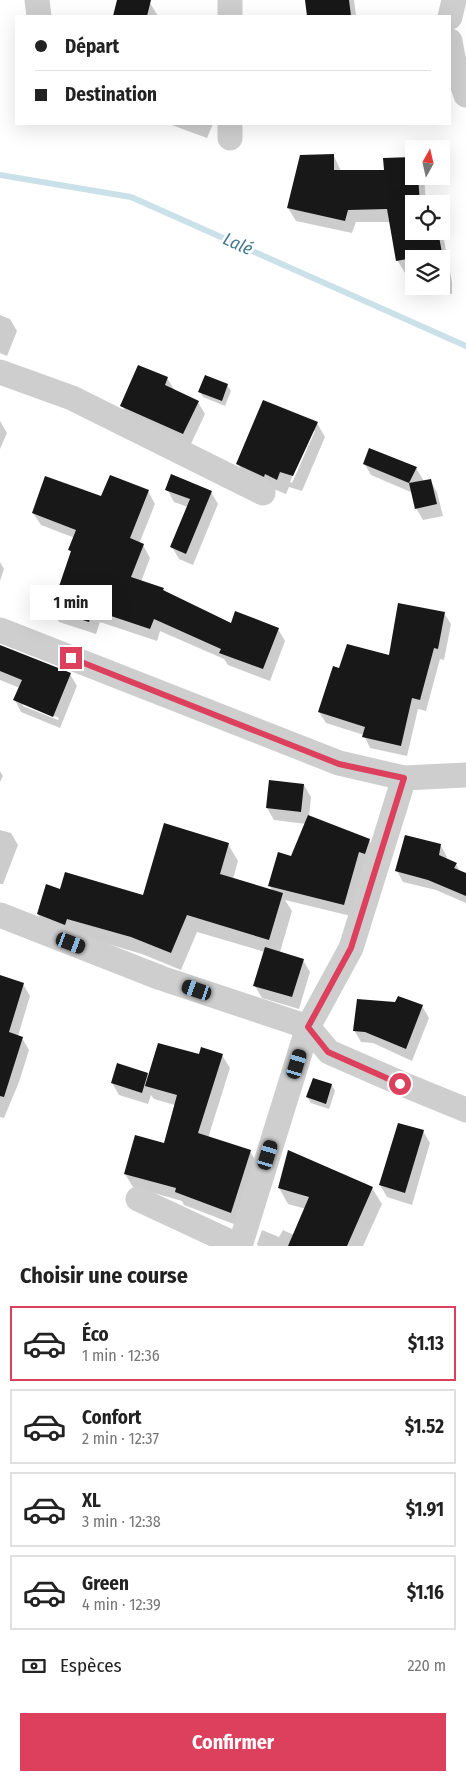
<!DOCTYPE html>
<html lang="fr">
<head>
<meta charset="utf-8">
<style>
  body { margin:0; font-family:"Fira Sans Condensed",sans-serif; background:#f2f2f2; color:#222; height:100vh; display:flex; flex-direction:column; font-size:19px; white-space:nowrap }
  * { box-sizing:border-box; margin:0 }
  p { font-size:16px; color:#767676 }
  .icon { flex:none; width:28px; height:28px; fill:none; stroke:currentColor; stroke-width:2; stroke-linecap:round; stroke-linejoin:round }
  .map { position:relative; height:1246px; overflow:hidden }
  .drawer { display:flex; flex-direction:column; background:#fff; flex:1 }
  .drawer>* { flex:none }
  .guide { position:absolute; left:15px; top:15px; width:436px; height:110px; border-radius:0px; box-shadow:0 5px 20px #0002; display:grid; align-content:center; height:110px; padding:0 20px; background:#fff }
  .needle { width:32px; rotate:8deg }
  .buttons { position:absolute; left:405px; top:140px; display:grid; gap:10px }
  .buttons a { display:grid; place-items:center; width:45px; height:45px; border-radius:0px; background:#fff; box-shadow:0 5px 20px #0002; font-size:25px }
  .end { position:absolute; width:22px; height:22px; margin:-11px; border:6px solid #dc405c; background:#fff; box-shadow:0 0 0 2px #fff }
  .from { border-radius:50% }
  .bubble { position:absolute; height:35px; border-radius:0px; background:#fff; box-shadow:0 5px 20px #0002; font-size:16px; font-weight:700; line-height:35px; text-align:center }
  .car { position:absolute; width:15px; height:30px; margin:-15px -8px; border-radius:6px; box-shadow:0 0 4px 1px #0007; background:linear-gradient(#222 24%,#8ab4d8 0 40%,#222 0 76%,#8ab4d8 0 86%,#222 0) }
  .guide b { display:flex; align-items:center; gap:18px; height:48px; font-size:19px }
  .guide b+b { border-top:1px solid #e0e0e0 }
  .guide i { width:12px; height:12px; background:#222 }
  ul { padding:0; list-style:none }
  li { display:flex; align-items:center; gap:15px; height:75px; margin:0 10px 8px; padding:0 10px; border:2px solid #e0e0e0; border-radius:0px }
  li div { flex:1 }
  li b { display:block; font-size:19px }
  li em { font-style:normal; font-weight:700 }
  li.active { border-color:#dc405c }
  li>.icon { width:45px; height:45px; stroke-width:1.5 }
  h2 { padding:0 20px; font-size:22px; line-height:60px }
  .pay { display:flex; align-items:center; gap:12px; height:55px; padding:0 20px; font-size:19px }
  .pay p { margin-inline-start:auto }
  .primary-button { display:flex; gap:10px; margin-top:auto; padding:10px 20px }
  .primary-button a { flex:1; height:58px; border-radius:0px; background:#dc405c; color:#fff; font-size:20px; font-weight:700; line-height:58px; text-align:center }
  .map>svg:first-child { display:block }
</style>
</head>
<body>
<div class="map">
<svg width="466" height="1246" viewBox="0 0 466 1246">
  <rect width="100%" height="100%" fill="#fff"/>
  <path fill="#0003" fill-rule="evenodd" d="M118,0H144L150,3L158,16H114Z
    M306,0H354L356,16H308Z
    M169,124H213L207,138Z
    M334,156L341,171L424,176L426,204H414V231H441V224L452,282V294L430,292L426,286H441V259H414V272L405,273L397,260L390,222H356L352,233L296,221L288,208Z
    M0,315L10,319L17,331L7,356L0,353Z
    M167,378L175,391L198,402L205,414L190,446L129,418L122,406Z
    M227,385L231,391L225,406L203,397L200,392Z
    M0,421L7,433L0,449Z
    M317,423L325,437L302,491L289,487L286,494L246,478L238,464ZM312,431H315L292,483L290,482Z
    M364,463L416,468L424,481L430,480L437,492L443,516L423,520L416,508L413,493L371,475Z
    M167,489L211,492L218,504L193,565L179,559L172,547L188,507L174,502Z
    M148,491L155,504L139,544L143,545L150,558L141,582L163,589L165,592L232,624L278,629L285,641L270,681L228,665L224,659L160,631L157,641L100,622L96,634L59,622L52,610L72,553L70,550L75,538L41,525L33,513L102,498Z
    M0,562L4,569L0,581Z
    M444,613L451,624L444,660L440,659L426,711L418,709L407,756L370,748L364,735L326,723L319,712L340,670L390,657Z
    M0,647L70,674L77,686L60,728L21,712L15,700L20,688L0,680ZM23,703L59,718L58,720L23,706Z
    M0,771L3,776L0,782Z
    M270,782L304,785L311,797L309,817L369,840L376,852L351,916L285,900L292,911L280,952L303,960L310,972L299,1009L262,998L255,986L265,952L197,932L181,970L142,954L77,935L48,931L38,914L60,890L144,896L228,844L238,861L233,879L273,892L270,886L292,858L306,824L274,820L267,808Z
    M0,830L11,833L18,845L3,884H0Z
    M441,846L447,857L446,859L456,864L460,872L466,874V903L436,890L403,882L397,871Z
    M0,977L23,984L30,996L18,1036L22,1038L29,1050L19,1082L4,1118L0,1117Z
    M422,1006L429,1018L412,1061L373,1043L361,1042L354,1030Z
    M222,1055L230,1068L208,1138L250,1151L258,1165L239,1226L184,1205L182,1201L133,1187L125,1174L165,1144L175,1105L154,1099L151,1095L148,1104L119,1095L112,1083L147,1074L149,1077L200,1056Z
    M313,1079L332,1085L335,1091L329,1109L311,1103L307,1097Z
    M423,1131L430,1143L412,1205L387,1197L380,1185Z
    M279,1188H372L382,1204L363,1246H258L257,1244L262,1230L279,1237L283,1230L294,1235L306,1209L288,1204Z"/>
  <g fill="none" stroke-linecap="round" stroke-linejoin="round">
    <path stroke="#cbe1e9" stroke-width="6" d="M0,175L131,197L466,346"/>
  </g>
  <path fill="#181818" d="M117,0H151L147,16H113Z
    M305,0H349L351,16H307Z
    M334,154V170H384L383,158L414,157V176H418L420,204H414V231H438L442,253L396,261L387,209L348,210L345,221L287,208L300,155Z
    M138,365L168,377L165,385L199,401L183,434L120,406Z
    M205,375L228,384L222,401L198,392Z
    M263,400L318,422L293,476L280,472L277,480L265,474L264,477L236,464Z
    M369,448L417,467L409,483L363,464Z
    M171,474L212,491L186,554L170,547L190,499L165,490Z
    M110,475L149,490L130,538L144,544L131,577L164,588L163,590L231,623L235,611L279,628L263,669L219,653L221,649L154,619L150,629L93,610L89,622L51,610L71,551L68,550L76,530L32,513L45,476L101,496Z
    M431,479L437,504L415,509L409,483Z
    M398,603L445,612L438,649L434,648L420,700L412,698L401,746L362,737L365,727L318,712L333,666L339,668L347,644L389,655Z
    M0,645L71,673L53,717L13,700L22,680L0,671Z
    M269,780L304,784L301,812L266,808Z
    M308,815L370,839L365,854L359,852L344,905L268,886L278,852L291,856Z
    M164,823L229,843L220,874L283,893L269,940L187,915L171,953L131,937L67,919L65,925L37,914L46,884L60,889L65,872L143,895Z
    M405,835L441,844L439,855L457,863L454,868L466,873V896L428,880L395,871Z
    M265,947L304,959L292,997L253,986Z
    M0,975L24,983L9,1032L23,1037L4,1097L0,1096Z
    M398,996L423,1005L406,1049L365,1032L353,1031L357,999L395,1002Z
    M158,1043L199,1054L201,1047L223,1054L198,1133L251,1150L231,1213L175,1192L176,1188L124,1174L135,1135L164,1143L177,1095L145,1086Z
    M117,1063L148,1073L142,1093L111,1083Z
    M313,1078L332,1084L326,1104L306,1097Z
    M398,1123L424,1130L405,1193L379,1185Z
    M288,1150L373,1187L347,1246H288L309,1197L278,1188Z"/>
  <g fill="none" stroke-linecap="round" stroke-linejoin="round">
    <path stroke="#cecece" stroke-width="25" d="M37,0L39,16
      M230,16V0
      M450,17L454,0
      M450,41L453,58L466,95
      M230,138V124
      M0,372L72,398L263,493
      M0,630L339,763L404,778L466,775
      M0,915L161,978L308,1027L329,1052L400,1083L466,1110
      M138,1199L239,1246
      M240,1246L308,1027L351,948L404,778"/>
  </g>
  <g fill="none" stroke-linecap="round" stroke-linejoin="round">
    <path stroke="#dc405c" stroke-width="6" d="M71,658L339,764L404,778L351,948L308,1027L328,1052L400,1084"/>
  </g>
  <g text-anchor="middle" dominant-baseline="central" stroke-width="5" stroke-linejoin="round" paint-order="stroke">
    <g font-size="18" font-style="italic" fill="#437a8f" stroke="#fff">
      <text transform="translate(238 244) rotate(24)">Lalé</text>
    </g>
  </g>
</svg>
<div class="buttons">
<a><svg class="needle" viewBox="-14 -14 28 28"><path d="M0-13l5 13h-10z" fill="#e53935"/><path d="M0 13l5-13h-10z" fill="#767676"/></svg></a>
<a><svg class="icon" aria-label="locate" viewBox="0 0 24 24"><circle cx="12" cy="12" r="6"/><path d="M12 2v4M12 18v4M2 12h4M18 12h4"/></svg></a>
<a><svg class="icon" aria-label="layers" viewBox="0 0 24 24"><path d="M12 4l9 5-9 5-9-5zM3 14l9 5 9-5"/></svg></a>
</div>
<i class="end from" style="left:400px;top:1084px"></i>
<i class="end" style="left:71px;top:658px"></i>
<div class="bubble" style="left:30px;top:585px;width:82px">1 min</div>
<i class="car" style="left:71px;top:943px;rotate:111deg"></i>
<i class="car" style="left:197px;top:990px;rotate:289deg"></i>
<i class="car" style="left:297px;top:1064px;rotate:17deg"></i>
<i class="car" style="left:268px;top:1155px;rotate:17deg"></i>
<div class="guide">
<b><i class="from"></i>Départ</b>
<b><i></i>Destination</b>
</div>
</div>
<section class="drawer">
<h2>Choisir une course</h2>
<ul>
<li class="active"><svg class="icon" aria-label="car" viewBox="0 0 24 24"><path d="M5 17H2v-5l4-1 3-4h7l3 4 3 1v5h-3M9 17h6M6 11h13"/><circle cx="7" cy="17" r="2"/><circle cx="17" cy="17" r="2"/></svg><div><b>Éco</b><p>1 min · 12:36</p></div><em>$1.13</em></li>
<li><svg class="icon" aria-label="car" viewBox="0 0 24 24"><path d="M5 17H2v-5l4-1 3-4h7l3 4 3 1v5h-3M9 17h6M6 11h13"/><circle cx="7" cy="17" r="2"/><circle cx="17" cy="17" r="2"/></svg><div><b>Confort</b><p>2 min · 12:37</p></div><em>$1.52</em></li>
<li><svg class="icon" aria-label="car" viewBox="0 0 24 24"><path d="M5 17H2v-5l4-1 3-4h7l3 4 3 1v5h-3M9 17h6M6 11h13"/><circle cx="7" cy="17" r="2"/><circle cx="17" cy="17" r="2"/></svg><div><b>XL</b><p>3 min · 12:38</p></div><em>$1.91</em></li>
<li><svg class="icon" aria-label="car" viewBox="0 0 24 24"><path d="M5 17H2v-5l4-1 3-4h7l3 4 3 1v5h-3M9 17h6M6 11h13"/><circle cx="7" cy="17" r="2"/><circle cx="17" cy="17" r="2"/></svg><div><b>Green</b><p>4 min · 12:39</p></div><em>$1.16</em></li>
</ul>
<div class="pay"><svg class="icon" aria-label="cash" viewBox="0 0 24 24"><path d="M3 7h18v10H3z"/><circle cx="12" cy="12" r="2"/></svg>Espèces<p>220 m</p></div>
<div class="primary-button"><a>Confirmer</a></div>
</section>
</body>
</html>
